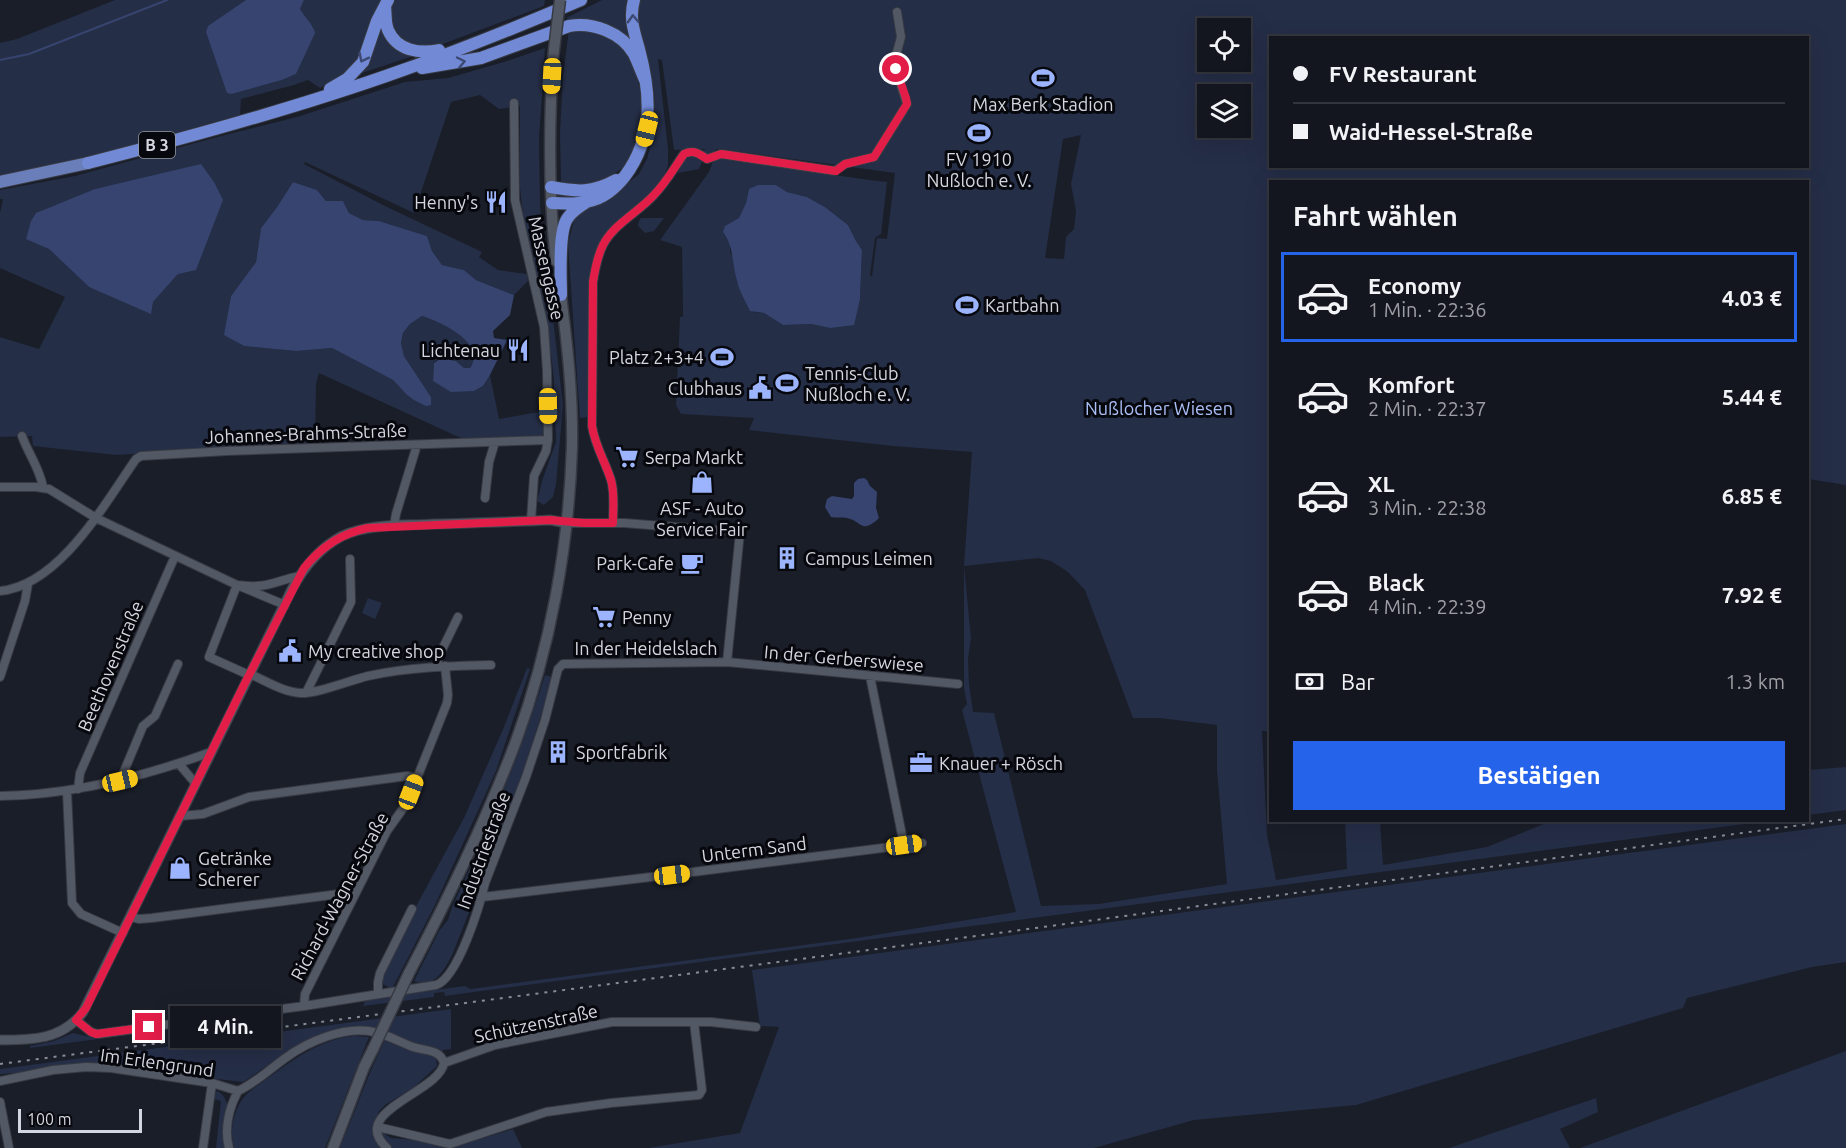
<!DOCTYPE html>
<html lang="de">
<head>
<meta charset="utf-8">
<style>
  body { margin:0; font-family:Ubuntu,sans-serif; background:#21232c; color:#f1f3f6; height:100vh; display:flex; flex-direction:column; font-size:22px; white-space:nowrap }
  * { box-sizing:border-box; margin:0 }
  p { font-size:20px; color:#9d9fa4 }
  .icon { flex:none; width:33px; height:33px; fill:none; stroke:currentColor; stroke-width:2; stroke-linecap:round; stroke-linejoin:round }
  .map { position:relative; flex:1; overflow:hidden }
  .sheet { position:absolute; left:1269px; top:180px; width:540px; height:642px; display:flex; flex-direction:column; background:#14161f; border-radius:0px; box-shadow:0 6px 24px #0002,0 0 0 2px #33353d }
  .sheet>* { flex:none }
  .hud { position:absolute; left:1269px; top:36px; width:540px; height:132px; border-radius:0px; box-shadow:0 6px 24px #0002,0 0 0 2px #33353d; display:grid; align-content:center; height:132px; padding:0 24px; background:#14161f }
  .tools { position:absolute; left:1197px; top:18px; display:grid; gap:12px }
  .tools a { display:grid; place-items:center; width:54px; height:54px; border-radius:0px; background:#14161f; box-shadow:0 6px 24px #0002,0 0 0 2px #33353d; font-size:30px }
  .scale { position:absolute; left:18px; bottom:15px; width:124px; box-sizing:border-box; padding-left:6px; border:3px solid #d4d7df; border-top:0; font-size:16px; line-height:21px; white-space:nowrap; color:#d4d7df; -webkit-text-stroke:4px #07080d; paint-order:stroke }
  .end { position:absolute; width:27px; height:27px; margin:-14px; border:8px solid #e11d48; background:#fff; box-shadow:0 0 0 3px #fff }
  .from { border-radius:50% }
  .bubble { position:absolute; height:42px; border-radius:0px; background:#14161f; box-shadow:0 6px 24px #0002,0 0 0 2px #33353d; font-size:20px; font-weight:700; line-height:42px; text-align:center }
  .car { position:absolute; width:18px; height:36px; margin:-18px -9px; border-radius:8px; box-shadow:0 0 4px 2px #0007; background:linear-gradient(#f5c518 24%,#345 0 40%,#f5c518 0 76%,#345 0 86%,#f5c518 0) }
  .hud b { display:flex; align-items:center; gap:21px; height:57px; font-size:22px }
  .hud b+b { border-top:2px solid #33353d }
  .hud i { width:15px; height:15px; background:#f1f3f6 }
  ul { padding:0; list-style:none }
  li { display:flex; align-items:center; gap:18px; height:90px; margin:0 12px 9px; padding:0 12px; border:3px solid transparent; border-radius:0px }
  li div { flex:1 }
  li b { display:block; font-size:22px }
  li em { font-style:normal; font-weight:700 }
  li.selected { border-color:#2563eb }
  li>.icon { width:54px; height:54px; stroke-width:1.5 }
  h2 { padding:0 24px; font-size:27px; line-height:72px }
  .pay { display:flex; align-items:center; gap:15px; height:66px; padding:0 24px; font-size:22px }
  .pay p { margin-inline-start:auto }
  .action { display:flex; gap:12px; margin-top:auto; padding:12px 24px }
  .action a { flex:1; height:69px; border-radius:0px; background:#2563eb; color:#fff; font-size:24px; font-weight:700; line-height:69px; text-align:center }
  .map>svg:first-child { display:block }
</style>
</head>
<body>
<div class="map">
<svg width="1846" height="1148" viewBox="0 0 1846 1148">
  <rect width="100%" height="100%" fill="#1a1e29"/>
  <path fill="#252e47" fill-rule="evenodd" d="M115,0H246L244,2L232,94L282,80L296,74L313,27L305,18L300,9L304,0H382L361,59L345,74L320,88L308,80L294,85L241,99L240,115L107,152L0,177V43L17,39Z
    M395,0H545L544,6L440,45C435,46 430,48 425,48C400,47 381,23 395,0Z
    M602,0H632L634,48L566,18Z
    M639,0H1846V485L1808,479V182H1270V731H1262L1267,835L1276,880L1347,869L1345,821H1380L1383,865L1487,847L1551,821H1767L481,991L445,996L444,992L434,993V997L363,1006L366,999L465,986L471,989L857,938L1016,912L962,710L967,704L964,688V566L972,452L893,446L749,430L754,418L681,414L676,405L680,317H683V310L682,247L660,240L709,172L714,159L723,156C777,165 831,176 887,182L881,234L875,238L870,275L872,277L877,238L887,239L895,173L728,150L717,149L709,154L700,152L706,149L674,150L662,60L658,59L668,149V165L664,176L658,185L599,245L593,261L590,281L588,417L580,418L568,244L574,220L587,208L609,198L639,174L647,159L652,140L655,118L654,89L637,12ZM1208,28H1240V62H1208ZM1270,38H1808V166H1270ZM1208,94H1240V128H1208ZM1081,135L1071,184L1076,211L1074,229L1066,237L1064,259L1045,258L1063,139ZM776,185L787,192L807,197L825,207L848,225L856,241L862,250L860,299L830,328L811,324L783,325L764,313L754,312L737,282L733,256L730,252V241L746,203L749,189ZM1038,558L1051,561L1068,572L1085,590L1133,718H1160L1217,725V770L1227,884L1099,904L1041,906L994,713L973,712L969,684L968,659L971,638L964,566Z
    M381,18L413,56L356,75Z
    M569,30C581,30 594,30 605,35C646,54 653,135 625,166C619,172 596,183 588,184C579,185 569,184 561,183L560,132L563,76Z
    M545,48L539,138L540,206L563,405L556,484L553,497L544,505L537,501L543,478L556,442L554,381L552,362L542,299L523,215L520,188V106L499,109L480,95L451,102L414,213L305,162L304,164L387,207L482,252L479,257L498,270L527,274L528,281L514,295L476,280L464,270L442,265L432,251L427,236L379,221L363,220L349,213L343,201H326L317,190L293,182L277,207L261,228L256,262L231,296L225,334L244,346L296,351L332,348L393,380L406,394L431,397L404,356L401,343L403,333L410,324L422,316C441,322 487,342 470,368H464L456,361L441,358L434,362L433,381L474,391L483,386L490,375L499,419L544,411V435L465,440L319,373L316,384L315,445L167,450L133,454L116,455L33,446L32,436L0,437V337L39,349L65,297L0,268V213L3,199H0V190L75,176L221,136L297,117L405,82L448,78L504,62ZM135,181L178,274L153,302L89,287L49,249L95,189Z
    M692,155L701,159L702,162L699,169L678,173L684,160Z
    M641,218H664L654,231L645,233L638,226L639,221Z
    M368,598L382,603L375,619L362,613Z
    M527,668L530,669L496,771L435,905L392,989L379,982L414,910L464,818L504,727Z
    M545,675L553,677L522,776L453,953C445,969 434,990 414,981L439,931L448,920L452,907C488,832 520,755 545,675Z
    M1846,767V810L1808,815V770Z
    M1846,824V962L1812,967L1687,998L1683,1008L1356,1105L1194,1120L1094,1148H648L740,1133L779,1027L760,1026L752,970Z
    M451,1009V1049L443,1050L436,1058L437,1066L413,1088L385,1105L379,1111L375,1124L382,1132L391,1138L464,1144L513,1129L522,1148H340L371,1070L388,1033C333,1012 287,1054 243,1082L166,1073L112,1063L52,1066L18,1073L0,1074V1069Z
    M73,1033L98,1039L30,1048V1046L54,1041Z
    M354,1036L369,1037L325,1148H234C230,1133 232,1117 240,1103C245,1094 255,1087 264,1081C291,1061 320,1039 354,1036Z
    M1846,1051V1148H1580Z
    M217,1091C235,1099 226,1132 226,1148H216L221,1101L214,1099L215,1093Z
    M1596,1098L1598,1112L1560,1129L1570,1148H1449Z"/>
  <path fill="#36446f" d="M246,0H304L300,9C305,18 313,24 315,33L296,74L282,80L232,94L227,93L206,32L208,26Z
    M201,164L214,182L223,200L196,270L178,274L153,302L151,314L89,287L49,249L26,239L31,221L36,213L95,189Z
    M293,182L317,190L326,201H343L349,213L363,220L379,221L427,236L432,251L442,265L464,270L476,280L514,295L510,315L493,331L494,338L507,340L490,375L483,386L474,391L451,392L433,381L434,363L441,358L456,361L464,368H470C487,343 441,322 422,316L410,324L403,333L401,343L404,356L431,397V405L426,406L414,400L406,394L393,380L332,348L296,351L244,346L224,335L231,296L256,262L261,228L277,207Z
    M758,185H776L787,192L807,197L825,207L848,225L856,241L862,250L860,299L854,325L830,328L811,324L783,325L764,313L750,311C746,302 739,291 737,281C732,264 734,246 723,232L725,226L739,218L746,203L749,189Z
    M864,478L867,480L870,486L877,492L876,508L879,518C861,535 862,521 847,518C842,517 836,518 831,517L825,507L827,499L832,496L852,499L854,496V483L858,479Z"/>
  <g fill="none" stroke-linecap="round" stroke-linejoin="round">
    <path stroke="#36446f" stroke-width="2" d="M0,60L29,54L167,0"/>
    <g stroke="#373a42" stroke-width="10">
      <path id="minor" d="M514,103L515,200L544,327L547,371L548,440L546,451L534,476L531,521
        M22,436C28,453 41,471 43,488
        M0,487H36L49,489L96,518L237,585L285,605
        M485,498L489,462L495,442
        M566,523H624L740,532L727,662
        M613,523C613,508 615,494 611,480C605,461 595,446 592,426L593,282C595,269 597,257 603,245C614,224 637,213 653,196C666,183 674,168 684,154C693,149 700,154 707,159L721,154L835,171L845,164L874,157L907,104L894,63L901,37L897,12
        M394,526L396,514L417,445
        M0,591C60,585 105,503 136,459L141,456L227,451L548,440
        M437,667L438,658L458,617
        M250,674C266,681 283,692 301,693C317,694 351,680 368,676C409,667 450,666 491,665
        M249,675L209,657L237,585C266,589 273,582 299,576
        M870,676L904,845
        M0,677L25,601L28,584
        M306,693L351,602L350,559
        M179,764L196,784
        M120,781L143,726L155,716L178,664
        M78,789L80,773L175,556
        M67,791L72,903L81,914L123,933
        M0,796C73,795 143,777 211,752
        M180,816L203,814L249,797L407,776L417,778
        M482,897L693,872L922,843
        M131,917L139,919L152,918L339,894L353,898
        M378,994V982L380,973L412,909
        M304,1006L305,994L387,831L407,803L447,703L448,695L445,666
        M76,1020L91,1032L98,1034L304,1006L436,985C458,978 480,905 485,883L526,777L545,720L558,669L563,664L727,662L958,684
        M444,1063L495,1045L612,1022H711L756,1027
        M0,1081L53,1070L86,1067L111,1068L212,1083L238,1091
        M238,1091C255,1083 269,1070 284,1059C308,1041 344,1026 374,1032C388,1035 400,1042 413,1047C425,1051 440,1049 444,1063
        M0,1102L9,1148
        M378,1127L450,1144L546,1112L611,1103L699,1095L702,1090L694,1022
        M203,1148L212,1083
        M229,1148C224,1129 229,1108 238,1091
        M387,1148C347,1111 439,1093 444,1063"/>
    </g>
    <g stroke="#373a42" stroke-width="11">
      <path id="tertiary" d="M0,1040C32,1040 62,1040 83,1012L292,589C304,567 319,548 342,536C370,523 404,526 434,524C472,523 511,522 550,520L566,523"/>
    </g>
    <g stroke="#373a42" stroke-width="13">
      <path id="secondary" d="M553,58C549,125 548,194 556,261
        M409,973C449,897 486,821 516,741C550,649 569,546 572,447C573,394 567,341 560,288
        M333,1148L364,1067L373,1049"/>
    </g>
    <g stroke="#373a42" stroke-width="14">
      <path id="primary" d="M0,182L88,163"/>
    </g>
    <g stroke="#373a42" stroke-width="14">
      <path id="trunk" d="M385,6C386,14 385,23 388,30C397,51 420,54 439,50
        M422,68L481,58L569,26C593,22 621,32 634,54C638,62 641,71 645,80
        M330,89L347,79L363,62L377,21L388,0
        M88,163C194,136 300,107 403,70C463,49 522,25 581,0
        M551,187C578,192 592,193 616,180
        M552,203C584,205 604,203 625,176C654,137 651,94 639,49C634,31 629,18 634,0
        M561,295C561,277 558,233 567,219C571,212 578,208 585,203"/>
    </g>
    <use href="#minor" stroke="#535865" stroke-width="8"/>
    <use href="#tertiary" stroke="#535865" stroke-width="9"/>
    <use href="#secondary" stroke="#535865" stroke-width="10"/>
    <use href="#primary" stroke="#6a7eba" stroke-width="12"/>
    <use href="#trunk" stroke="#728ad6" stroke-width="12"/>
    <path stroke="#888c95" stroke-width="2" stroke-dasharray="3 6" stroke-linecap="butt" d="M0,1064L976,936L1846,819"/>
    <g stroke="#373a42" stroke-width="13" stroke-linecap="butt">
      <path id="secondary-bridge" d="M553,58L560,0
        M373,1049L409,973"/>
    </g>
    <use href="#secondary-bridge" stroke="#535865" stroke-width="10"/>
  </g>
  <defs><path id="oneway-chevron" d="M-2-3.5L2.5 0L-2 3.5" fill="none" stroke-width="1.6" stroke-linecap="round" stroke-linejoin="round" transform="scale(1.5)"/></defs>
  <g stroke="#3c4972">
    <use href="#oneway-chevron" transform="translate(633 19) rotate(-92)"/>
    <use href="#oneway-chevron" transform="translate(363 58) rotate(117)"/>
    <use href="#oneway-chevron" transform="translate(461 62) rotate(-12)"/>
  </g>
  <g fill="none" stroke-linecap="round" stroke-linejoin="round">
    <path stroke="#e11d48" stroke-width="8" d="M149,1027L96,1034L91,1032L76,1020L86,1008L244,685L304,568C321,547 342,533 368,528L550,520L584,523H613C613,508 615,494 611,480C605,461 595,446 592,426L593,282C595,269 597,257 603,245C614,224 637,213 653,196C666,183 674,168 684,154C693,149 699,154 707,159L721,154L836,171L845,164L874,157L907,104L906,98L896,69"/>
  </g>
  <defs>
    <g id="stadium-bare" transform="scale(1.8)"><path d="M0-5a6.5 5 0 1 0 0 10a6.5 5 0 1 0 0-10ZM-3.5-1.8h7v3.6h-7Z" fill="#9bb4fd" stroke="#07080d" stroke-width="2.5" paint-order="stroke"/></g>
    <g id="restaurant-bare" transform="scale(1.8)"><path d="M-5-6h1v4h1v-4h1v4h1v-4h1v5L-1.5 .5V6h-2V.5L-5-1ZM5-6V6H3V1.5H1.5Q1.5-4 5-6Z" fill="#9bb4fd" stroke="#07080d" stroke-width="2.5" paint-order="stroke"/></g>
    <g id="civic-bare" transform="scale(1.8)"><path d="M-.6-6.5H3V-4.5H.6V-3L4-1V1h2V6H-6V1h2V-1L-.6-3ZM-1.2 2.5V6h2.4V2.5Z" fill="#9bb4fd" stroke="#07080d" stroke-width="2.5" paint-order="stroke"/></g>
    <g id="supermarket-bare" transform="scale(1.8)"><path d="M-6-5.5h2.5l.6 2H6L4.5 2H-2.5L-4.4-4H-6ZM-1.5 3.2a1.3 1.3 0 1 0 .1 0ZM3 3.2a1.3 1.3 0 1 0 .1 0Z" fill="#9bb4fd" stroke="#07080d" stroke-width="2.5" paint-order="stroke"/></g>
    <g id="shop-bare" transform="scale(1.8)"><path d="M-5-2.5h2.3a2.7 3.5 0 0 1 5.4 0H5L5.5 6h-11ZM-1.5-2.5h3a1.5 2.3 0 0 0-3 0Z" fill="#9bb4fd" stroke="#07080d" stroke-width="2.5" paint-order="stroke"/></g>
    <g id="building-bare" transform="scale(1.8)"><path d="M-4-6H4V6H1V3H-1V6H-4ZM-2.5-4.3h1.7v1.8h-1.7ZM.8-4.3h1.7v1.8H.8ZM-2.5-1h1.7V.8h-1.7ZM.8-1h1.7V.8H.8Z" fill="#9bb4fd" stroke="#07080d" stroke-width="2.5" paint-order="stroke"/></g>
    <g id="cafe-bare" transform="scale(1.8)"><path d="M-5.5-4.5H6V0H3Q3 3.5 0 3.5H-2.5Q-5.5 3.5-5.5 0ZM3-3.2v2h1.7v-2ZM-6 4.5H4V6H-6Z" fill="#9bb4fd" stroke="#07080d" stroke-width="2.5" paint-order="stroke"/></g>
    <g id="office-bare" transform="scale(1.8)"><path d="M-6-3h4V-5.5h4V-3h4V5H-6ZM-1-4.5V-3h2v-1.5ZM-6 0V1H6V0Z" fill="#9bb4fd" stroke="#07080d" stroke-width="2.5" paint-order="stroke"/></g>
  </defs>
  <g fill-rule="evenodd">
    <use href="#stadium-bare" x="1043" y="78"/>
    <use href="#stadium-bare" x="979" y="133"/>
    <use href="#restaurant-bare" x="496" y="202"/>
    <use href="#stadium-bare" x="967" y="305"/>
    <use href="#restaurant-bare" x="518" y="350"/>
    <use href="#stadium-bare" x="722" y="357"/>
    <use href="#stadium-bare" x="787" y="383"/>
    <use href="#civic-bare" x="760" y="388"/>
    <use href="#supermarket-bare" x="627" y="457"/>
    <use href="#shop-bare" x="702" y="482"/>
    <use href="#building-bare" x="787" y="558"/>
    <use href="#cafe-bare" x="692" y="563"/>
    <use href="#supermarket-bare" x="604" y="617"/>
    <use href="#civic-bare" x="290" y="651"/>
    <use href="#building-bare" x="558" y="752"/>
    <use href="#office-bare" x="921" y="763"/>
    <use href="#shop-bare" x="180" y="868"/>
  </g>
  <g text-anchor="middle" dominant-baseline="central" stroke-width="6" stroke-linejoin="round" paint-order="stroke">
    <rect fill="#07080d" stroke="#9699a0" stroke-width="1.5" x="139" y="132" width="36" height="26" rx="4.5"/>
    <g font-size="16" font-weight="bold" fill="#d4d7df">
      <text x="157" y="145">B 3</text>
    </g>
    <g font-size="18" fill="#d4d7df" stroke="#07080d" text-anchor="start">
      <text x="1043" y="104" text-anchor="middle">Max Berk Stadion</text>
      <text x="979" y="159" text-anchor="middle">FV 1910<tspan x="979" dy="21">Nußloch e. V.</tspan></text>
      <text x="478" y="202" text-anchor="end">Henny's</text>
      <text x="985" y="305">Kartbahn</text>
      <text x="500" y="350" text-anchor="end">Lichtenau</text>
      <text x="704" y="357" text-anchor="end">Platz 2+3+4</text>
      <text x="805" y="373">Tennis-Club<tspan x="805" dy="21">Nußloch e. V.</tspan></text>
      <text x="742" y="388" text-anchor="end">Clubhaus</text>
      <text x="645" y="457">Serpa Markt</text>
      <text x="702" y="508" text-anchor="middle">ASF - Auto<tspan x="702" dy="21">Service Fair</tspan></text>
      <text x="805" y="558">Campus Leimen</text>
      <text x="674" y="563" text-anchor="end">Park-Cafe</text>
      <text x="622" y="617">Penny</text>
      <text x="308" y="651">My creative shop</text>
      <text x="576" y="752">Sportfabrik</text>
      <text x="939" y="763">Knauer + Rösch</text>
      <text x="198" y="858">Getränke<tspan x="198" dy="21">Scherer</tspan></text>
    </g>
    <g font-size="18" fill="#d4d7df" stroke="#07080d">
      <text transform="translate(547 268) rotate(77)">Massengasse</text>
      <text transform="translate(306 433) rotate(-2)">Johannes-Brahms-Straße</text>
      <text x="646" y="648">In der Heidelslach</text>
      <text transform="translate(844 658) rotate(5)">In der Gerberswiese</text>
      <text transform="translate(110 666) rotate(-67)">Beethovenstraße</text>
      <text transform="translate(754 849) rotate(-7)">Unterm Sand</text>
      <text transform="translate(483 850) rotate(-70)">Industriestraße</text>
      <text transform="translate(339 896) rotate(-62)">Richard-Wagner-Straße</text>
      <text transform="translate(536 1023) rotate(-12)">Schützenstraße</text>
      <text transform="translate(157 1062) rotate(8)">Im Erlengrund</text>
    </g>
    <g font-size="18" fill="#abbff8" stroke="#07080d">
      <text x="1159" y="408">Nußlocher Wiesen</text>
    </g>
  </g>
</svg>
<div class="tools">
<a><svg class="icon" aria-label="locate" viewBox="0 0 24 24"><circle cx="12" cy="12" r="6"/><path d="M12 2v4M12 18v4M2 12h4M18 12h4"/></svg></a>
<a><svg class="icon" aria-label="layers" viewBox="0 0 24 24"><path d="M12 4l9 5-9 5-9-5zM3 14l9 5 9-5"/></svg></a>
</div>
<div class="scale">100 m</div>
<i class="end from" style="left:896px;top:69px"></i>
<i class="end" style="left:149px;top:1027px"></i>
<div class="bubble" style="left:170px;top:1006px;width:111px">4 Min.</div>
<i class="car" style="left:552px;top:76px;rotate:183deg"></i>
<i class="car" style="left:647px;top:129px;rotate:194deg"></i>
<i class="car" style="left:548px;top:406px;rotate:179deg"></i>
<i class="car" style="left:120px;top:781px;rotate:77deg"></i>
<i class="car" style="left:411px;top:792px;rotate:21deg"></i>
<i class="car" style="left:904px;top:845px;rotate:82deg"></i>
<i class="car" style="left:672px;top:875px;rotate:83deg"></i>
<div class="hud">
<b><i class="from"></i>FV Restaurant</b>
<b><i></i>Waid-Hessel-Straße</b>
</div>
<section class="sheet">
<h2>Fahrt wählen</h2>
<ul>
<li class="selected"><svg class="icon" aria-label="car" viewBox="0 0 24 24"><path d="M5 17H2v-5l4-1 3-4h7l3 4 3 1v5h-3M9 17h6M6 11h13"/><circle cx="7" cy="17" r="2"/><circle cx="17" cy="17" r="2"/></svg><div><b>Economy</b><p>1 Min. · 22:36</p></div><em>4.03 €</em></li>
<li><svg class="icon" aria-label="car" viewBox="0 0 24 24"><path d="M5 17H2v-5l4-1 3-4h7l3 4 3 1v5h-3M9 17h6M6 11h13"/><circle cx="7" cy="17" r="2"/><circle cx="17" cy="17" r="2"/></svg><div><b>Komfort</b><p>2 Min. · 22:37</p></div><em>5.44 €</em></li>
<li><svg class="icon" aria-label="car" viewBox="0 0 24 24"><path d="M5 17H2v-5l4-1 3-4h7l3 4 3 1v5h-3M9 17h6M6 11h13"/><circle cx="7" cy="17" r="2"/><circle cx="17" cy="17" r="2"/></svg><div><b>XL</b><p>3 Min. · 22:38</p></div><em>6.85 €</em></li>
<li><svg class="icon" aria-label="car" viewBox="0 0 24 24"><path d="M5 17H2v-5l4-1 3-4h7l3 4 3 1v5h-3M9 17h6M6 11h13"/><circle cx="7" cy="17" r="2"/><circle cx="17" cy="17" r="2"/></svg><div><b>Black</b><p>4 Min. · 22:39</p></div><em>7.92 €</em></li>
</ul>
<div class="pay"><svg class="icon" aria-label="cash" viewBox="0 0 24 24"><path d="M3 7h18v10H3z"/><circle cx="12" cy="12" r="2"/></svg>Bar<p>1.3 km</p></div>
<div class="action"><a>Bestätigen</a></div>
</section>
</div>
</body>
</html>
